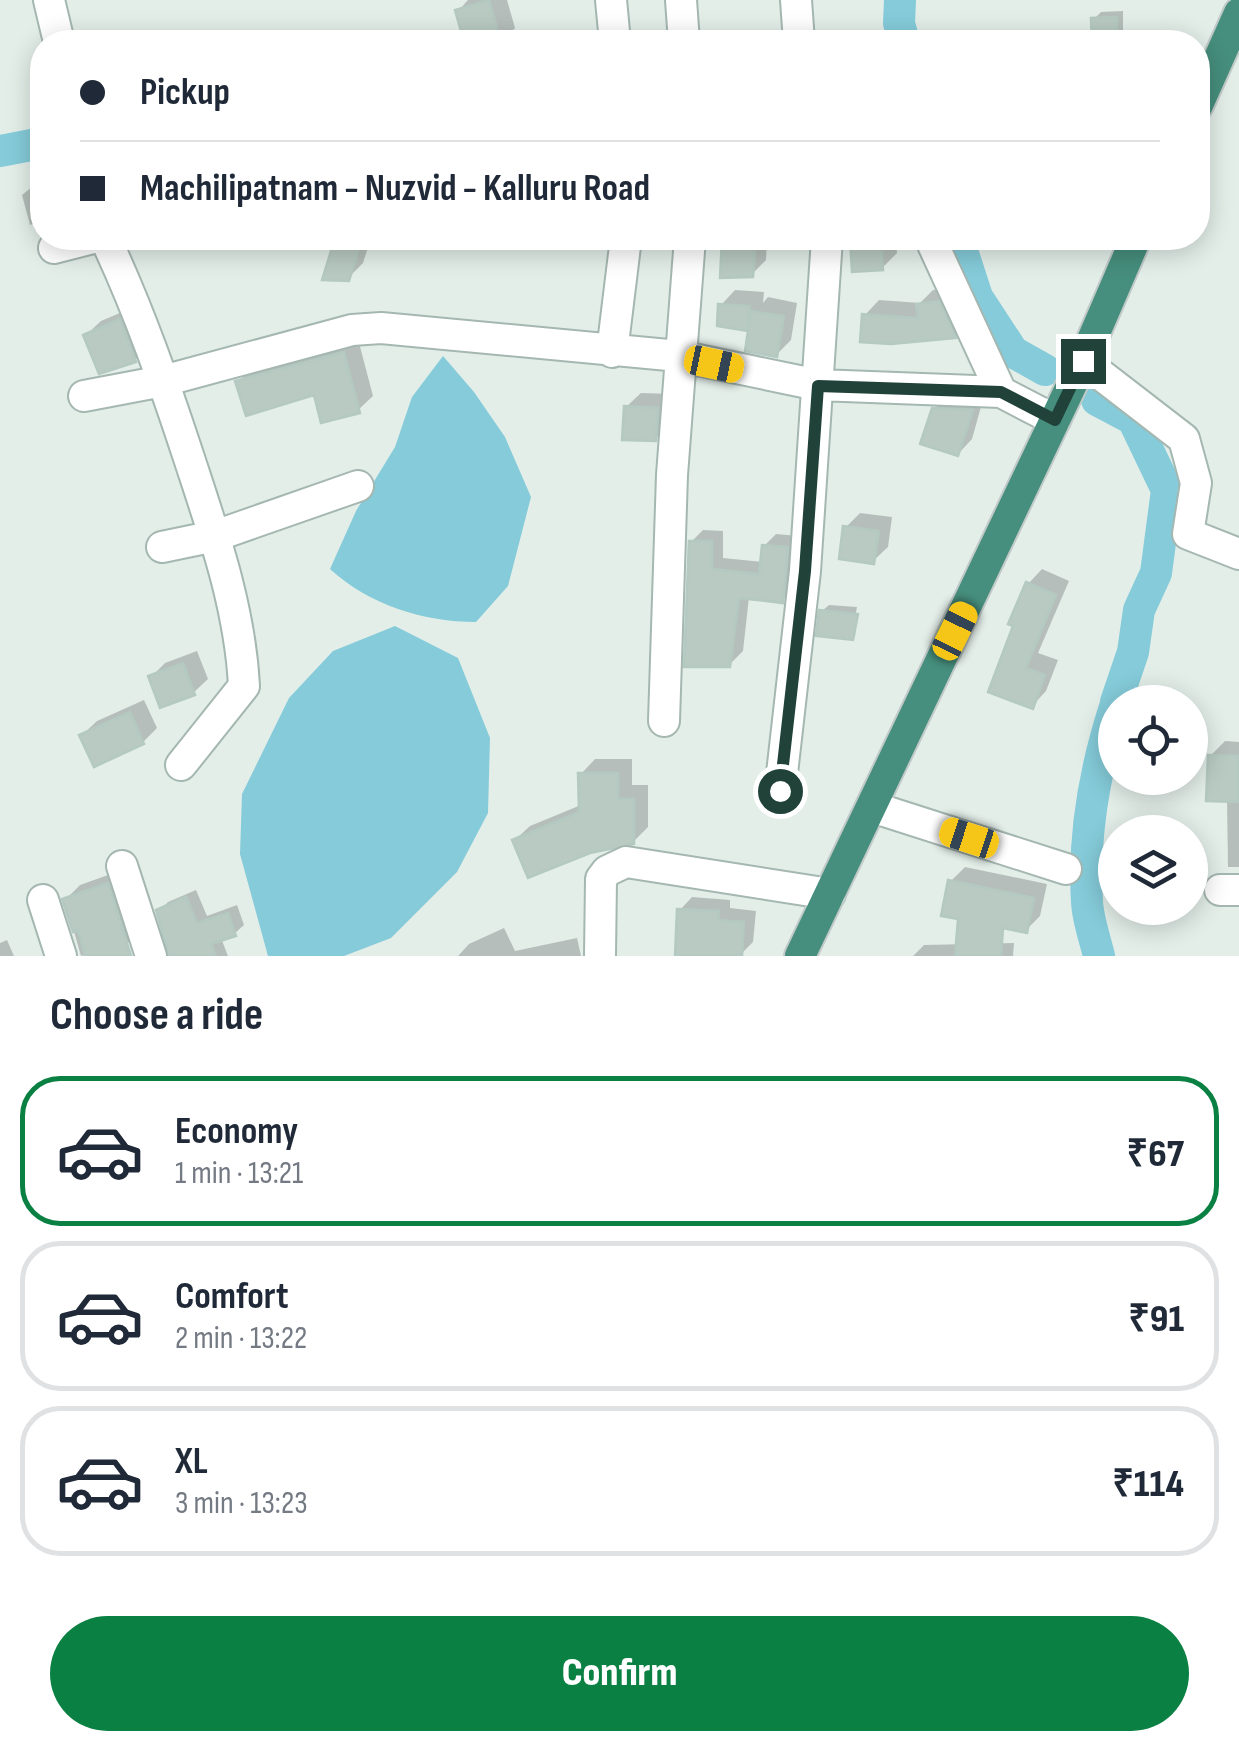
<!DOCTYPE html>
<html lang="en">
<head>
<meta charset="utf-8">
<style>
  body { margin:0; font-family:"Sofia Sans Condensed",sans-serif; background:#f6f6f7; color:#1f2937; height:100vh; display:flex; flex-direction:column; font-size:38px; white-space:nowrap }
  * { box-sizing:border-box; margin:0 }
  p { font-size:32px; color:#747a83 }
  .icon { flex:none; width:55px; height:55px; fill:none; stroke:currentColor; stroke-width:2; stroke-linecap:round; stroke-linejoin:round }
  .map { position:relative; height:956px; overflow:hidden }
  .side { display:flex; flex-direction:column; background:#fff; flex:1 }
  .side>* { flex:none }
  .top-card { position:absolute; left:30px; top:30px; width:1180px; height:220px; border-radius:40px; box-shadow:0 5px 25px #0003; display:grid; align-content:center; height:220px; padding:0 50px; background:#fff }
  .tools { position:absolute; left:1098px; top:685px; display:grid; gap:20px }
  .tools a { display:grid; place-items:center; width:110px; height:110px; border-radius:50%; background:#fff; box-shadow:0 5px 25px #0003; font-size:50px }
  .end { position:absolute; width:45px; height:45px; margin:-22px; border:12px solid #204239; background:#fff; box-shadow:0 0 0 5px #fff }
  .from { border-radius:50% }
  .car { position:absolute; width:30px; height:60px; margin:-30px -15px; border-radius:12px; box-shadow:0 0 8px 2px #0007; background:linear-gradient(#f5c518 24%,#345 0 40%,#f5c518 0 76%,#345 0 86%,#f5c518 0) }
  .top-card b { display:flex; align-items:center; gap:35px; height:95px; font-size:38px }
  .top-card b+b { border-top:2px solid #e0e1e3 }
  .top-card i { width:25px; height:25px; background:#1f2937 }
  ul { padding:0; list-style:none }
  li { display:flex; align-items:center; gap:30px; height:150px; margin:0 20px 15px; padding:0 30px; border:5px solid #e0e1e3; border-radius:40px }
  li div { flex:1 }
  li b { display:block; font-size:38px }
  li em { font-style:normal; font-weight:800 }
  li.selected { border-color:#0b8043 }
  li>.icon { width:90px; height:90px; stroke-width:1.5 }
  h2 { padding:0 50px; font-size:45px; line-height:120px }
  .action { display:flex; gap:20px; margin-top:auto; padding:20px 50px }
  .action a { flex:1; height:115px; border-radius:60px; background:#0b8043; color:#fff; font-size:40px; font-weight:800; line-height:115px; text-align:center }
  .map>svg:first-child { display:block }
</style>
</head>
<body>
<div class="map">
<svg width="1239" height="956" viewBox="0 0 1239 956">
  <rect width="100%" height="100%" fill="#e3eee9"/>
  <path fill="#85cbd9" d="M443,356L474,392L505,437L531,497L508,586L476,622C424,622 369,605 330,569L356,511L395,447L412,397Z
    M395,626L458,658L490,738L488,813L457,872L391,938L344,956H268L240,854L242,794L289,698L333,651Z"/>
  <path fill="#0003" d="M468,0H507L515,28L501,42H467L458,11Z
    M1123,11V32L1117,39L1094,19L1101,12Z
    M42,179V221L30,225L22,195Z
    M338,238H371L363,263L348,278H326Z
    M555,238H595L588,244L555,243Z
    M723,238H767L766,260L752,274L722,276Z
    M852,238H896L897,253L882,268L854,269Z
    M953,288L968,322L954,336L865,315L879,300L920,303L933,290Z
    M735,290L764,292L763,303L768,297L797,303L791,340L776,355L751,329L720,324L721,305Z
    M134,307L149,346L135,360L86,335L101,321Z
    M358,339L373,396L358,410L316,392L238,382L253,367Z
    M641,393L672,394L669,424L655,439L626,407Z
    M949,395L984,396L972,439L958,454L934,409Z
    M860,513L892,517L888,547L873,561L846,527Z
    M703,530L723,531V558L763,562L764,546L776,534L798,536L794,588L782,600L749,597L743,651L731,663L687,665L691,542Z
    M1042,569L1069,581L1038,653L1058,660L1046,691L1032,706L991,690L1028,584Z
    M829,605L857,607L852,634H856L852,638L822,611Z
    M197,651L208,679L193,693L151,677L165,663Z
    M144,700L157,728L143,742L82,735L97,721Z
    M1225,741L1239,742V867H1228L1227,800L1210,756Z
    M595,759H632V785H648V827L633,842L515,840L530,826L581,805V774Z
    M965,867L1047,884L1040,916L1026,930L950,882Z
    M122,870L141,930L127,944L81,956L65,900L80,885Z
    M196,890L207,916L237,905L244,925L234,934L221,938L228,956H172L159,911L168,902Z
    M692,897L730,900V908L756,911L753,942L740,955L678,956L680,910Z
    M504,928L515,951L577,938L581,956H458L469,944Z
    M7,940L14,956H0V943Z
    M1014,943L1013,956H913L924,945Z"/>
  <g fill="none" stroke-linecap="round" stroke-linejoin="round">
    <path stroke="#85cbd9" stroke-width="32" d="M900,0L899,23L904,42
      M0,151L42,143
      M958,238L977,297L1013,352L1045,370
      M1097,400L1133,419L1167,490L1156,573L1139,610L1133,652L1116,702
      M1099,956C1095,939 1088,920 1087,902C1083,836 1095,769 1115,707"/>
  </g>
  <path fill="#b8cac2" stroke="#b4c9c1" stroke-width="2.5" d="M489,0L501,42H464L455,10Z
    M1117,17L1118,41L1092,42L1091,18Z
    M335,238H362L349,281L322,280Z
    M722,238H756L753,277L720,278Z
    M850,238H881L883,270L852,272Z
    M939,301L956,338L891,344L860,342L862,314L918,318L916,304Z
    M718,304L750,306L748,327L751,311L784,316L777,357L745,351L748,331L717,326Z
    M120,319L136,362L99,374L83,335Z
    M344,352L360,413L321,423L314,395L246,416L235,381Z
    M624,406L658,408L656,441L622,440Z
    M932,408L973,410L958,456L920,444Z
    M843,526L879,531L874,564L839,559Z
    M689,541H712V569L759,574L762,545L788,547L783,603L739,598L730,667H684Z
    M1026,582L1056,595L1026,668L1045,675L1033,709L988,692L1013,626L1008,624Z
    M819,610L858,614L853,640L816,636Z
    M183,663L195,695L160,708L148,676Z
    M130,712L144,744L94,767L79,735Z
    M1208,755L1239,756V802L1206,801Z
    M578,773H618V799H634V844L590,853L528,878L512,840L579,812Z
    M948,880L1034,898L1027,933L1003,928L1001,956H955L958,919L941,916Z
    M108,883L131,956H85L78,930L73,932L62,899Z
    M186,897L197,923L228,913L236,936L211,944L216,956H169L156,910Z
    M677,909L719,911L718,920L744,922L742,956H675Z"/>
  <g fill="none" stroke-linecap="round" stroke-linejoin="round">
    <g stroke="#a5b7b1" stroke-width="34">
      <path id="minor" d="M49,0L59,42
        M611,0L615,42
        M681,0L684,42
        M796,0L799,42
        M105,238C139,310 165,385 190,461C214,534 240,608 244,686L181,765
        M930,238L1001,392
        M54,248L93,238
        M612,352L626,238
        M1083,361L1184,439L1196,483L1188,534L1239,554
        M84,396L163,381L352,330L381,328L679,356L818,385L1001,392L1055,420
        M162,547L215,536L358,486
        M664,721L672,475L690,238
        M780,791L805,571L827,238
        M872,807L1066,869
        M122,866L151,956
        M1220,890H1239
        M43,900L61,956
        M600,956L601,879L607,871L626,862L830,894"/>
    </g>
    <g stroke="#c1cac8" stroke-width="34">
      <path id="trunk" d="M1198,105L1239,13
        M800,956L1083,361L1136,238"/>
    </g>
    <use href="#minor" stroke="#fff" stroke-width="30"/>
    <use href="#trunk" stroke="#468e7d" stroke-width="30"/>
  </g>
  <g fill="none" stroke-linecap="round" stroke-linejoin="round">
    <path stroke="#204239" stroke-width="12" d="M780,791L805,571L818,386L1001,392L1055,420L1083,361"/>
  </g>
</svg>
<div class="tools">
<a><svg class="icon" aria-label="locate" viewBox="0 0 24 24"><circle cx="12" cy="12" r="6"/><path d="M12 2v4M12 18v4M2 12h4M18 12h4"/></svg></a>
<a><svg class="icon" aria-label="layers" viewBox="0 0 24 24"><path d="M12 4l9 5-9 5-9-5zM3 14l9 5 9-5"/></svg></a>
</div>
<i class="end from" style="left:780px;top:791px"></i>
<i class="end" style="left:1083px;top:361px"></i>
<i class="car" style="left:714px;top:364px;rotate:102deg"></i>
<i class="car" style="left:955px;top:631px;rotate:26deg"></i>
<i class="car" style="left:969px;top:838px;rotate:288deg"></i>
<div class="top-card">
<b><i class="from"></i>Pickup</b>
<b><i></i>Machilipatnam - Nuzvid - Kalluru Road</b>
</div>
</div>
<section class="side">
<h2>Choose a ride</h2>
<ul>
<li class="selected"><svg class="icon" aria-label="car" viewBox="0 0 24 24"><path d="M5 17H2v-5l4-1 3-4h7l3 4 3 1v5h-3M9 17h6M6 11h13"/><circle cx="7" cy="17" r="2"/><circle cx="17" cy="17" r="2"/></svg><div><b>Economy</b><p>1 min · 13:21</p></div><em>₹67</em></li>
<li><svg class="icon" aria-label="car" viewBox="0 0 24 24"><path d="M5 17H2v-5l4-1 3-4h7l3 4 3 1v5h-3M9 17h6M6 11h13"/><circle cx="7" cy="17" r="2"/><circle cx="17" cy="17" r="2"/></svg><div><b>Comfort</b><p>2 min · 13:22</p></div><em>₹91</em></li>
<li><svg class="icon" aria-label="car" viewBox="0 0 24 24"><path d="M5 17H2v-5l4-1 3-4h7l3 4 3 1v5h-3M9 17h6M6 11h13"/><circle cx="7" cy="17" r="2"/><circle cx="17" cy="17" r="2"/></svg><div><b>XL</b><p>3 min · 13:23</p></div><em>₹114</em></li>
</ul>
<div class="action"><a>Confirm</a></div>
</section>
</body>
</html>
